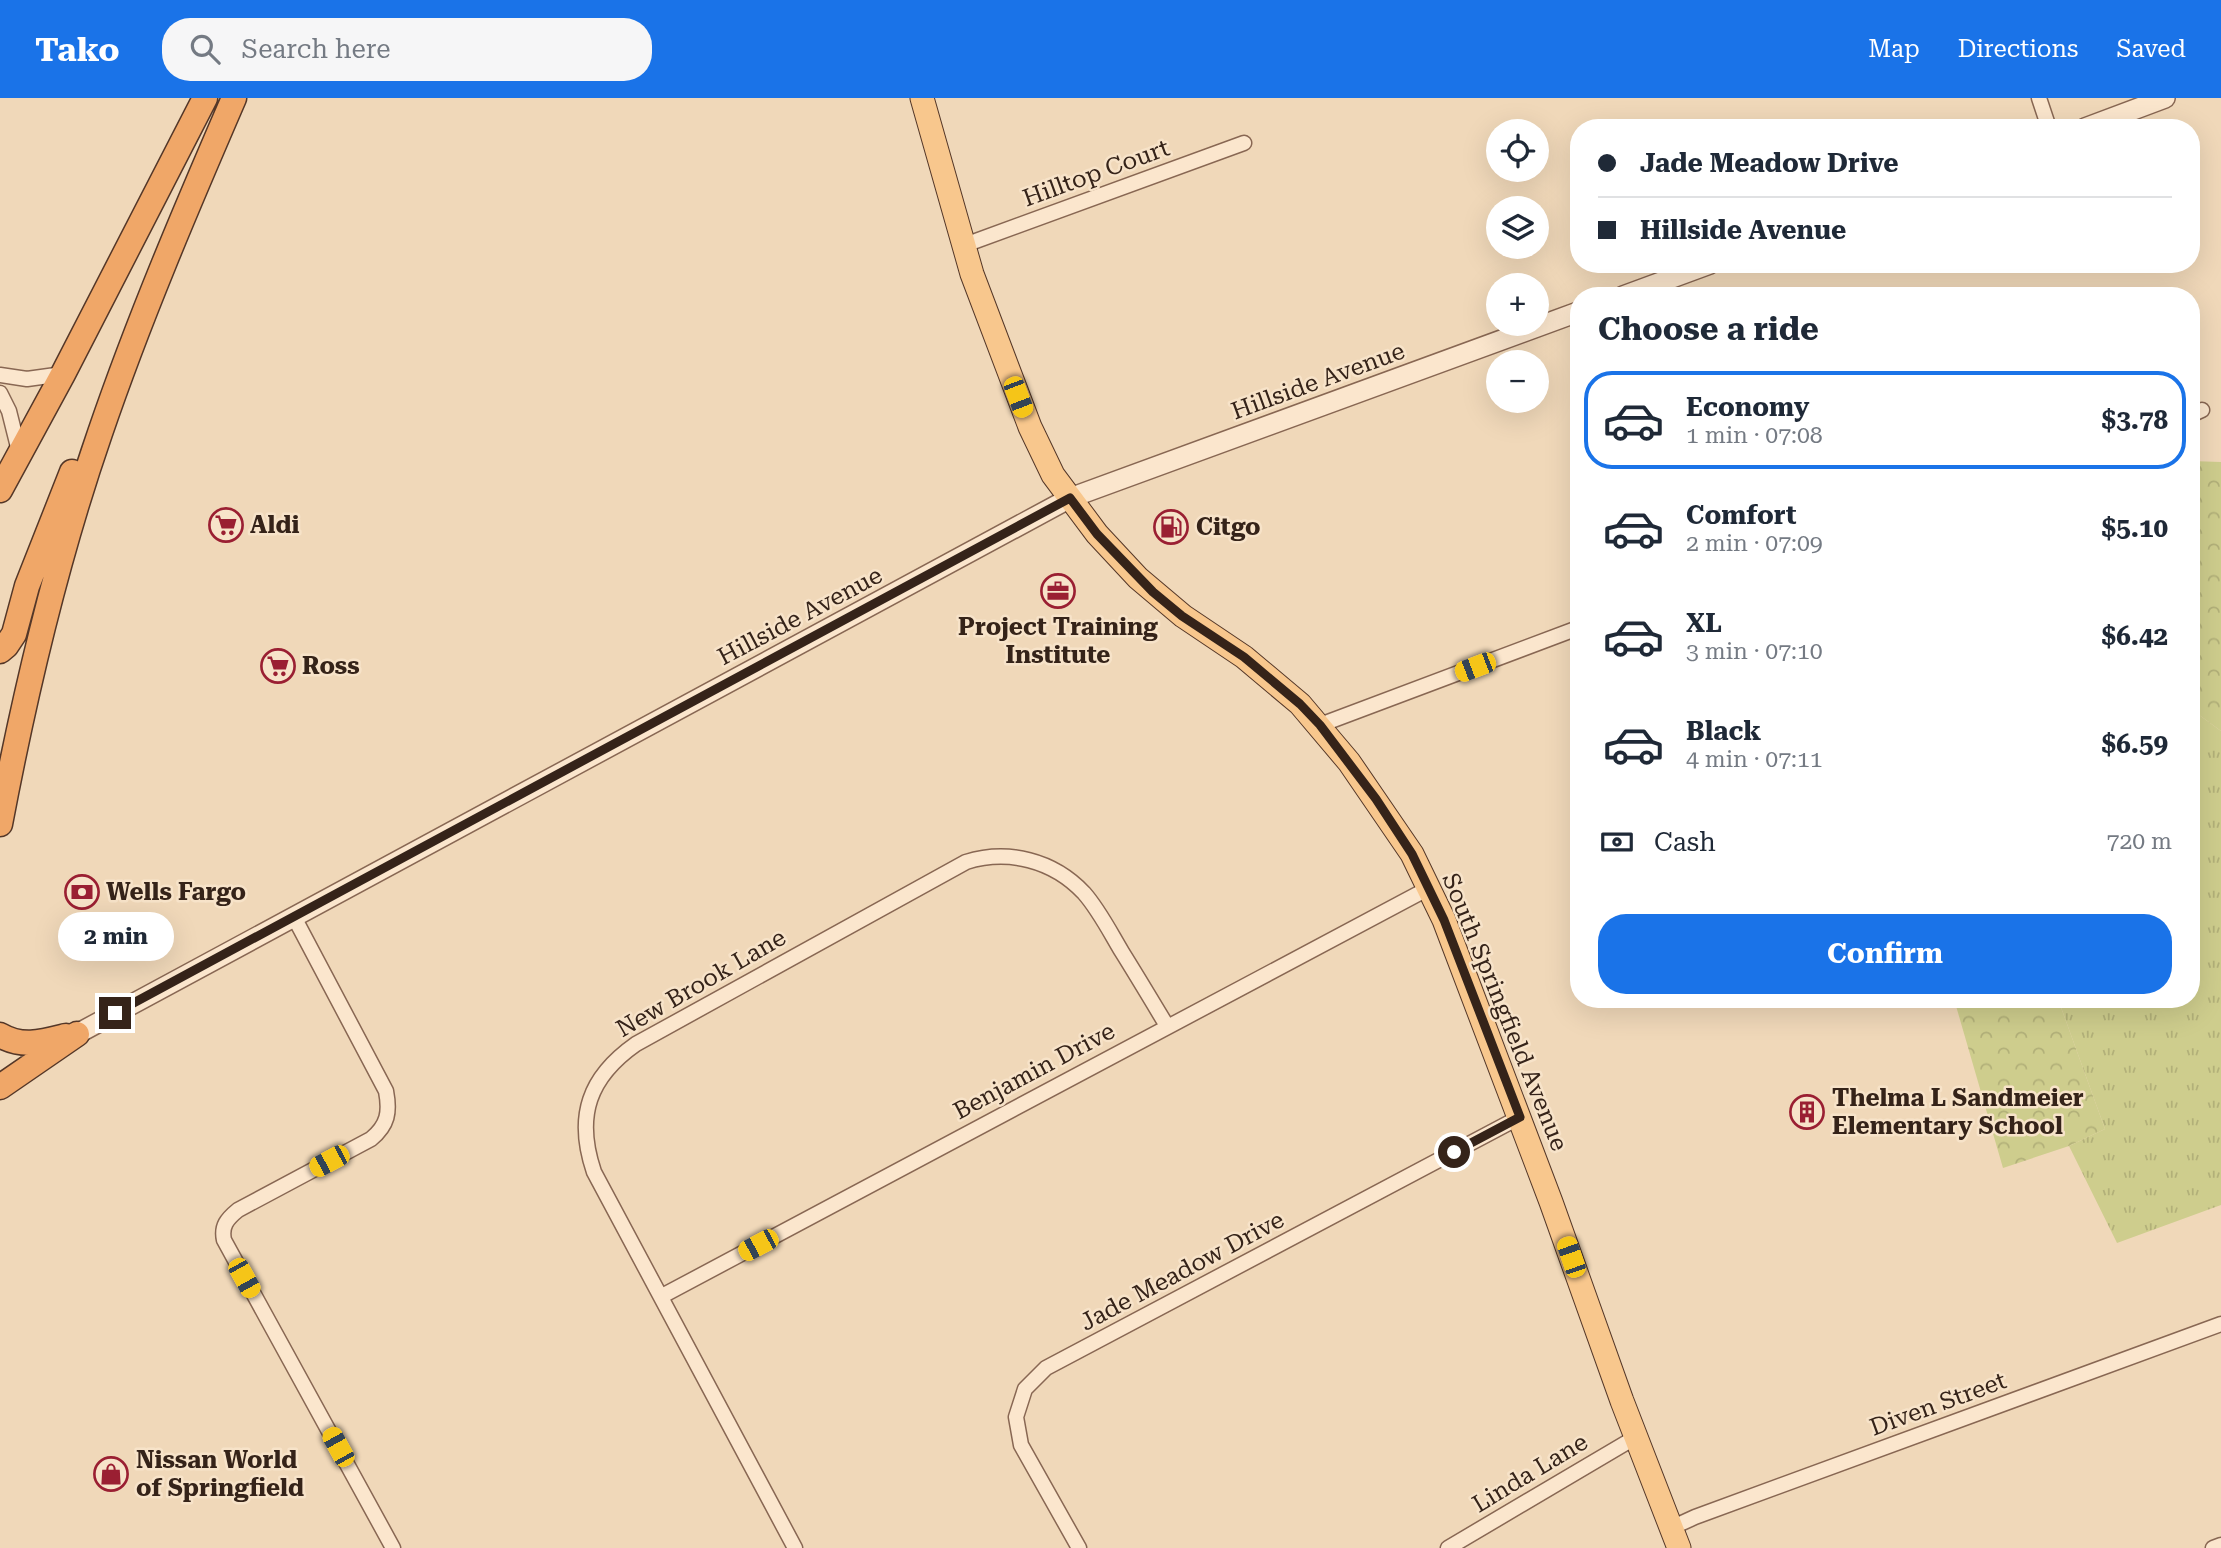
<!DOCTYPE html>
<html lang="en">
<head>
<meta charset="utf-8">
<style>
  body { margin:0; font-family:"Roboto Serif",serif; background:#f6f6f7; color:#1f2937; height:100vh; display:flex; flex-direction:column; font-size:26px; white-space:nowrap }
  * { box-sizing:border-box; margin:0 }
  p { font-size:23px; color:#747a83 }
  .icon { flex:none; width:38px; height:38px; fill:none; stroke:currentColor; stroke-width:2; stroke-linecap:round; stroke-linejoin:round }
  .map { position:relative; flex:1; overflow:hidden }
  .panel { position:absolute; left:1570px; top:189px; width:630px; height:721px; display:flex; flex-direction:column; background:#fff; border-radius:28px; box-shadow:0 7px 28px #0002 }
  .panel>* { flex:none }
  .hud { position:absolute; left:1570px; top:21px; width:630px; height:154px; border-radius:28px; box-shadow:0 7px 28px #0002; display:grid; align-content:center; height:154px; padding:0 28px; background:#fff }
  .controls { position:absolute; left:1486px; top:21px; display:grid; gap:14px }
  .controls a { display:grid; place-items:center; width:63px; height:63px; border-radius:50%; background:#fff; box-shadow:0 7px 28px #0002; font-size:35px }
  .end { position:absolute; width:32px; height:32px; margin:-16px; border:9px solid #352319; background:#fff; box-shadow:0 0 0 4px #fff }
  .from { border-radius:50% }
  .bubble { position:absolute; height:49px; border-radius:24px; background:#fff; box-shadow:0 7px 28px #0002; font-size:23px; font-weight:700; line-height:49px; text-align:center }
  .car { position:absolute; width:21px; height:42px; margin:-21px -10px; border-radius:9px; box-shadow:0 0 5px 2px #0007; background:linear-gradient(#f5c518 24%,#345 0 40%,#f5c518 0 76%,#345 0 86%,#f5c518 0) }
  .hud b { display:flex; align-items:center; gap:24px; height:66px; font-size:26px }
  .hud b+b { border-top:2px solid #e0e1e3 }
  .hud i { width:18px; height:18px; background:#1f2937 }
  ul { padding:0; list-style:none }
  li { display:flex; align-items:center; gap:21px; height:98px; margin:0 14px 10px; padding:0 14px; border:4px solid transparent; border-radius:28px }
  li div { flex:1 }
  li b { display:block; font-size:26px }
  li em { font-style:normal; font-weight:700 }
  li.selected { border-color:#1a73e8 }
  li>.icon { width:63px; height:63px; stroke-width:1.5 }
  h2 { padding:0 28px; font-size:32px; line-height:84px }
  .pay { display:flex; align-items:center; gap:18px; height:77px; padding:0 28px; font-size:26px }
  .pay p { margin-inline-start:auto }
  .cta { display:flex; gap:14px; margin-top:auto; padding:14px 28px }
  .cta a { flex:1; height:80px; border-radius:28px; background:#1a73e8; color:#fff; font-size:28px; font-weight:700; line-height:80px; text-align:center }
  header { display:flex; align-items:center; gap:42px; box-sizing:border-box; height:98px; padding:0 35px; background:#1a73e8; color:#fff }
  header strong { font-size:33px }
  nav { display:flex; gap:38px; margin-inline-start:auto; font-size:24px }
  .search { width:490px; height:63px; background:#f6f6f7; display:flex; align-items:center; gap:18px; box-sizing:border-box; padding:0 24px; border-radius:28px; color:#747a83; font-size:26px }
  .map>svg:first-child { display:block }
</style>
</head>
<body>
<header>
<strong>Tako</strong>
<div class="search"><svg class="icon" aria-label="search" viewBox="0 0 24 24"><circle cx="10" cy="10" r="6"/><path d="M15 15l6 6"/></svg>Search here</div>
<nav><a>Map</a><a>Directions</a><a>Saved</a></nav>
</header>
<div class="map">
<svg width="2221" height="1450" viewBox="0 0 2221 1450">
  <defs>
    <pattern id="forest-crowns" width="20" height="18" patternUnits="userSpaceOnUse" patternTransform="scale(1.75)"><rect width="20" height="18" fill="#cecd8d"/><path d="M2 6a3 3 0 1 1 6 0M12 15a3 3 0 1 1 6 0" fill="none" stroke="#b2b079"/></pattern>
    <pattern id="park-tufts" width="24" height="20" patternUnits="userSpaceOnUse" patternTransform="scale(1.75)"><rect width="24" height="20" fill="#cecd8d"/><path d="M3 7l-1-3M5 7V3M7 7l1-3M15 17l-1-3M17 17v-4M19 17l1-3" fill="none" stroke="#b2b079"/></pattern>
  </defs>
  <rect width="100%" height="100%" fill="#f0d8b9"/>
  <path fill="url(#forest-crowns)" d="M2191,363L2221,364V633L2191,611Z
    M1954,901H2058L2105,1031L2069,1048L2003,1070Z"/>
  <path fill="url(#park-tufts)" d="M2191,611L2221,633V1107L2117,1145L2069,1048L2105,1031L2058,901H2191Z"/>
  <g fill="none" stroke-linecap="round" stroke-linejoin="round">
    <g stroke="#886753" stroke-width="17">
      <path id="minor" d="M2039,0L2049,30
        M962,148L1244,45
        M0,277L27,281L63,276
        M0,295L9,313L20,357
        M2191,317L2202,312
        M1320,627L1578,530
        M294,819L386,993C390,1014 388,1027 371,1041L238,1112C227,1121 221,1128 224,1142L393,1450
        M662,1198L1429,790
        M1671,1430L1695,1419L2221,1226
        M795,1450L594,1074C575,1018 589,979 636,946L966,764C1008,751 1053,762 1084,795C1099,812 1110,834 1122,854C1137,878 1152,903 1167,928
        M1079,1450L1021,1347L1016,1319L1025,1291L1046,1270L1520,1019
        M1448,1450L1636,1339
        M2213,1450L2221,1447"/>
    </g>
    <g stroke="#886753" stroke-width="22">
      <path id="tertiary" d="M2085,30L2165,0
        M1623,198L1710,166
        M77,936L1070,400L1578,214"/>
    </g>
    <g stroke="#543728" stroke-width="25">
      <path id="primary" d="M922,0L972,176L1030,329L1053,377L1097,436L1138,480L1183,518L1244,559L1300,606L1349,664L1412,756L1444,822L1551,1104L1622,1303L1679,1450"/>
    </g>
    <g stroke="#543728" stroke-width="27">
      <path id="trunk" d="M0,392L63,276L205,0
        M0,553L6,548L14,536L27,488L72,374
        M0,726C25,594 56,462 100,335C139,221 186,111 234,0
        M0,937C22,950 42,944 66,938
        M0,989L77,936"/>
    </g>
    <use href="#minor" stroke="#fbe6cd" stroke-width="14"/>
    <use href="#tertiary" stroke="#fbe6cd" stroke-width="19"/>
    <use href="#primary" stroke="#f8c78d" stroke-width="23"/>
    <use href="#trunk" stroke="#f0a768" stroke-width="24"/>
  </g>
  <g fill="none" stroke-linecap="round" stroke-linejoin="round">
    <path stroke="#352319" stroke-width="9" d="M115,915L1070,400L1097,436L1153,494L1182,518L1244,559L1300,606L1320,627L1376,701L1412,756L1444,822L1520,1019L1454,1054"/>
  </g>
  <defs>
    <g id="supermarket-ring" transform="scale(1.75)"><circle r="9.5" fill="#f7e3c9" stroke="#9a1f32" stroke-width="1.5"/><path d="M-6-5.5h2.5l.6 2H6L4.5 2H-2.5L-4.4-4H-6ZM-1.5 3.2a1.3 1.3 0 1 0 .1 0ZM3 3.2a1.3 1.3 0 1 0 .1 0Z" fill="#9a1f32"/></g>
    <g id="fuel-ring" transform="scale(1.75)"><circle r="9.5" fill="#f7e3c9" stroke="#9a1f32" stroke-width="1.5"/><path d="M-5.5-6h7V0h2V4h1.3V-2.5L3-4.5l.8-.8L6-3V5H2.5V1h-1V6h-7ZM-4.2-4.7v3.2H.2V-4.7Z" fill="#9a1f32"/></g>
    <g id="office-ring" transform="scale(1.75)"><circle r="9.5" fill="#f7e3c9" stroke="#9a1f32" stroke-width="1.5"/><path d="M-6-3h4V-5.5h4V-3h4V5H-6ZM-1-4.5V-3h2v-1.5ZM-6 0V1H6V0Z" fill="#9a1f32"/></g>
    <g id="bank-ring" transform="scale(1.75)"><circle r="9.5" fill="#f7e3c9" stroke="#9a1f32" stroke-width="1.5"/><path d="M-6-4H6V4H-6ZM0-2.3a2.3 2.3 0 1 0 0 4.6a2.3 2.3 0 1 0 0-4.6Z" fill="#9a1f32"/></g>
    <g id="building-ring" transform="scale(1.75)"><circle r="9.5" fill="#f7e3c9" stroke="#9a1f32" stroke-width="1.5"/><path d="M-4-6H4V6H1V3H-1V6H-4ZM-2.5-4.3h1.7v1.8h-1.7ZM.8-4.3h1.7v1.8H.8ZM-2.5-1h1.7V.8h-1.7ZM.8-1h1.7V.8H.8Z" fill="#9a1f32"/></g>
    <g id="shop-ring" transform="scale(1.75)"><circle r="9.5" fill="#f7e3c9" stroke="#9a1f32" stroke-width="1.5"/><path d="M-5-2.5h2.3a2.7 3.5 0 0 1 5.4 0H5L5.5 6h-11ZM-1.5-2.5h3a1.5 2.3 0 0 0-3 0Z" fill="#9a1f32"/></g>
  </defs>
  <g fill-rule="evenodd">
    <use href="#supermarket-ring" x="226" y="427"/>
    <use href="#fuel-ring" x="1171" y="429"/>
    <use href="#office-ring" x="1058" y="493"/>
    <use href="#supermarket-ring" x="278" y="568"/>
    <use href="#bank-ring" x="82" y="794"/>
    <use href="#building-ring" x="1807" y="1014"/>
    <use href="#shop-ring" x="111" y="1376"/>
  </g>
  <g text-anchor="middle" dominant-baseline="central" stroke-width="5" stroke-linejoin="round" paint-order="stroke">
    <g font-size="24" fill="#352319" stroke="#f7e3c9">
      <text transform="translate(1096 75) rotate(-20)">Hilltop Court</text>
      <text transform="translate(1318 283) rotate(-20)">Hillside Avenue</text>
      <text transform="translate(800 518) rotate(-28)">Hillside Avenue</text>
      <text transform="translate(701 885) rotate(-30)">New Brook Lane</text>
      <text transform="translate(1505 914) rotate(68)">South Springfield Avenue</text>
      <text transform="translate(1034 973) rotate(-28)">Benjamin Drive</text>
      <text transform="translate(1182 1173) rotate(-28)">Jade Meadow Drive</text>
      <text transform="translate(1938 1306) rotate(-20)">Diven Street</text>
      <text transform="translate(1530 1375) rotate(-31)">Linda Lane</text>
    </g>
    <g font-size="24" font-weight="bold" fill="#352319" stroke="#f7e3c9" text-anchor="start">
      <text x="250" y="427">Aldi</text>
      <text x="1196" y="429">Citgo</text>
      <text x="1058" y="529" text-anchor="middle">Project Training<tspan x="1058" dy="28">Institute</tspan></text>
      <text x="302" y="568">Ross</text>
      <text x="106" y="794">Wells Fargo</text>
      <text x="1832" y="1000">Thelma L Sandmeier<tspan x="1832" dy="28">Elementary School</tspan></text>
      <text x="136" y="1362">Nissan World<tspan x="136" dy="28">of Springfield</tspan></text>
    </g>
  </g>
</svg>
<div class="controls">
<a><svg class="icon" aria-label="locate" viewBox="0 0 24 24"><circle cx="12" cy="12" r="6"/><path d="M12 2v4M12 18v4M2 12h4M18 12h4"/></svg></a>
<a><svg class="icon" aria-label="layers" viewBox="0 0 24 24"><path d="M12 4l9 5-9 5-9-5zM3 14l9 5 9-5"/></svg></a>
<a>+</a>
<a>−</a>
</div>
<i class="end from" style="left:1454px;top:1054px"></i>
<i class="end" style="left:115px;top:915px"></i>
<div class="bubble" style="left:58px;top:814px;width:116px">2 min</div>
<i class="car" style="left:1018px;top:299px;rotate:159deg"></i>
<i class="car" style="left:1475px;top:569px;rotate:249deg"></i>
<i class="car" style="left:329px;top:1063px;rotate:242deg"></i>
<i class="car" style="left:758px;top:1147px;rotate:242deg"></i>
<i class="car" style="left:1571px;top:1159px;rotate:341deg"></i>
<i class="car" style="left:244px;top:1180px;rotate:151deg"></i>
<i class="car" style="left:338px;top:1349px;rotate:331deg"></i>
<div class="hud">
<b><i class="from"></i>Jade Meadow Drive</b>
<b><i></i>Hillside Avenue</b>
</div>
<section class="panel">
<h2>Choose a ride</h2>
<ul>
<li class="selected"><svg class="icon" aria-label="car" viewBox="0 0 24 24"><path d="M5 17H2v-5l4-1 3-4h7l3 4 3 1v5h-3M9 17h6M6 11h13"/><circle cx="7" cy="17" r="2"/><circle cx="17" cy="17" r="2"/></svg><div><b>Economy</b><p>1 min · 07:08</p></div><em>$3.78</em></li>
<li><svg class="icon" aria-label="car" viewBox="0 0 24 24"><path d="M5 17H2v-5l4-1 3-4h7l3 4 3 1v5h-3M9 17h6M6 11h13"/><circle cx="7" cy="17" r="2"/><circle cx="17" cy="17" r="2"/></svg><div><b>Comfort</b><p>2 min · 07:09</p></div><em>$5.10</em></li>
<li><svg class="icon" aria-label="car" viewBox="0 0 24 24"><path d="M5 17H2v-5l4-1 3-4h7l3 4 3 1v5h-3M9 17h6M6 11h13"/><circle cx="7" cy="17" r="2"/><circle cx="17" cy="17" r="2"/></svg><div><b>XL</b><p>3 min · 07:10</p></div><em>$6.42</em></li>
<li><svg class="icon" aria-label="car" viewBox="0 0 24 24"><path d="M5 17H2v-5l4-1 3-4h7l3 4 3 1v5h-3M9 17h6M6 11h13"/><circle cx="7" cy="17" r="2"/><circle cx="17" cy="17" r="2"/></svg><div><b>Black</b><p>4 min · 07:11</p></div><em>$6.59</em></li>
</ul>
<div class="pay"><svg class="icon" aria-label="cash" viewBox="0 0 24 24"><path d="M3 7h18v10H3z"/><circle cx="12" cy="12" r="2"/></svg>Cash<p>720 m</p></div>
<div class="cta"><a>Confirm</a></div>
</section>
</div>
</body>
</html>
